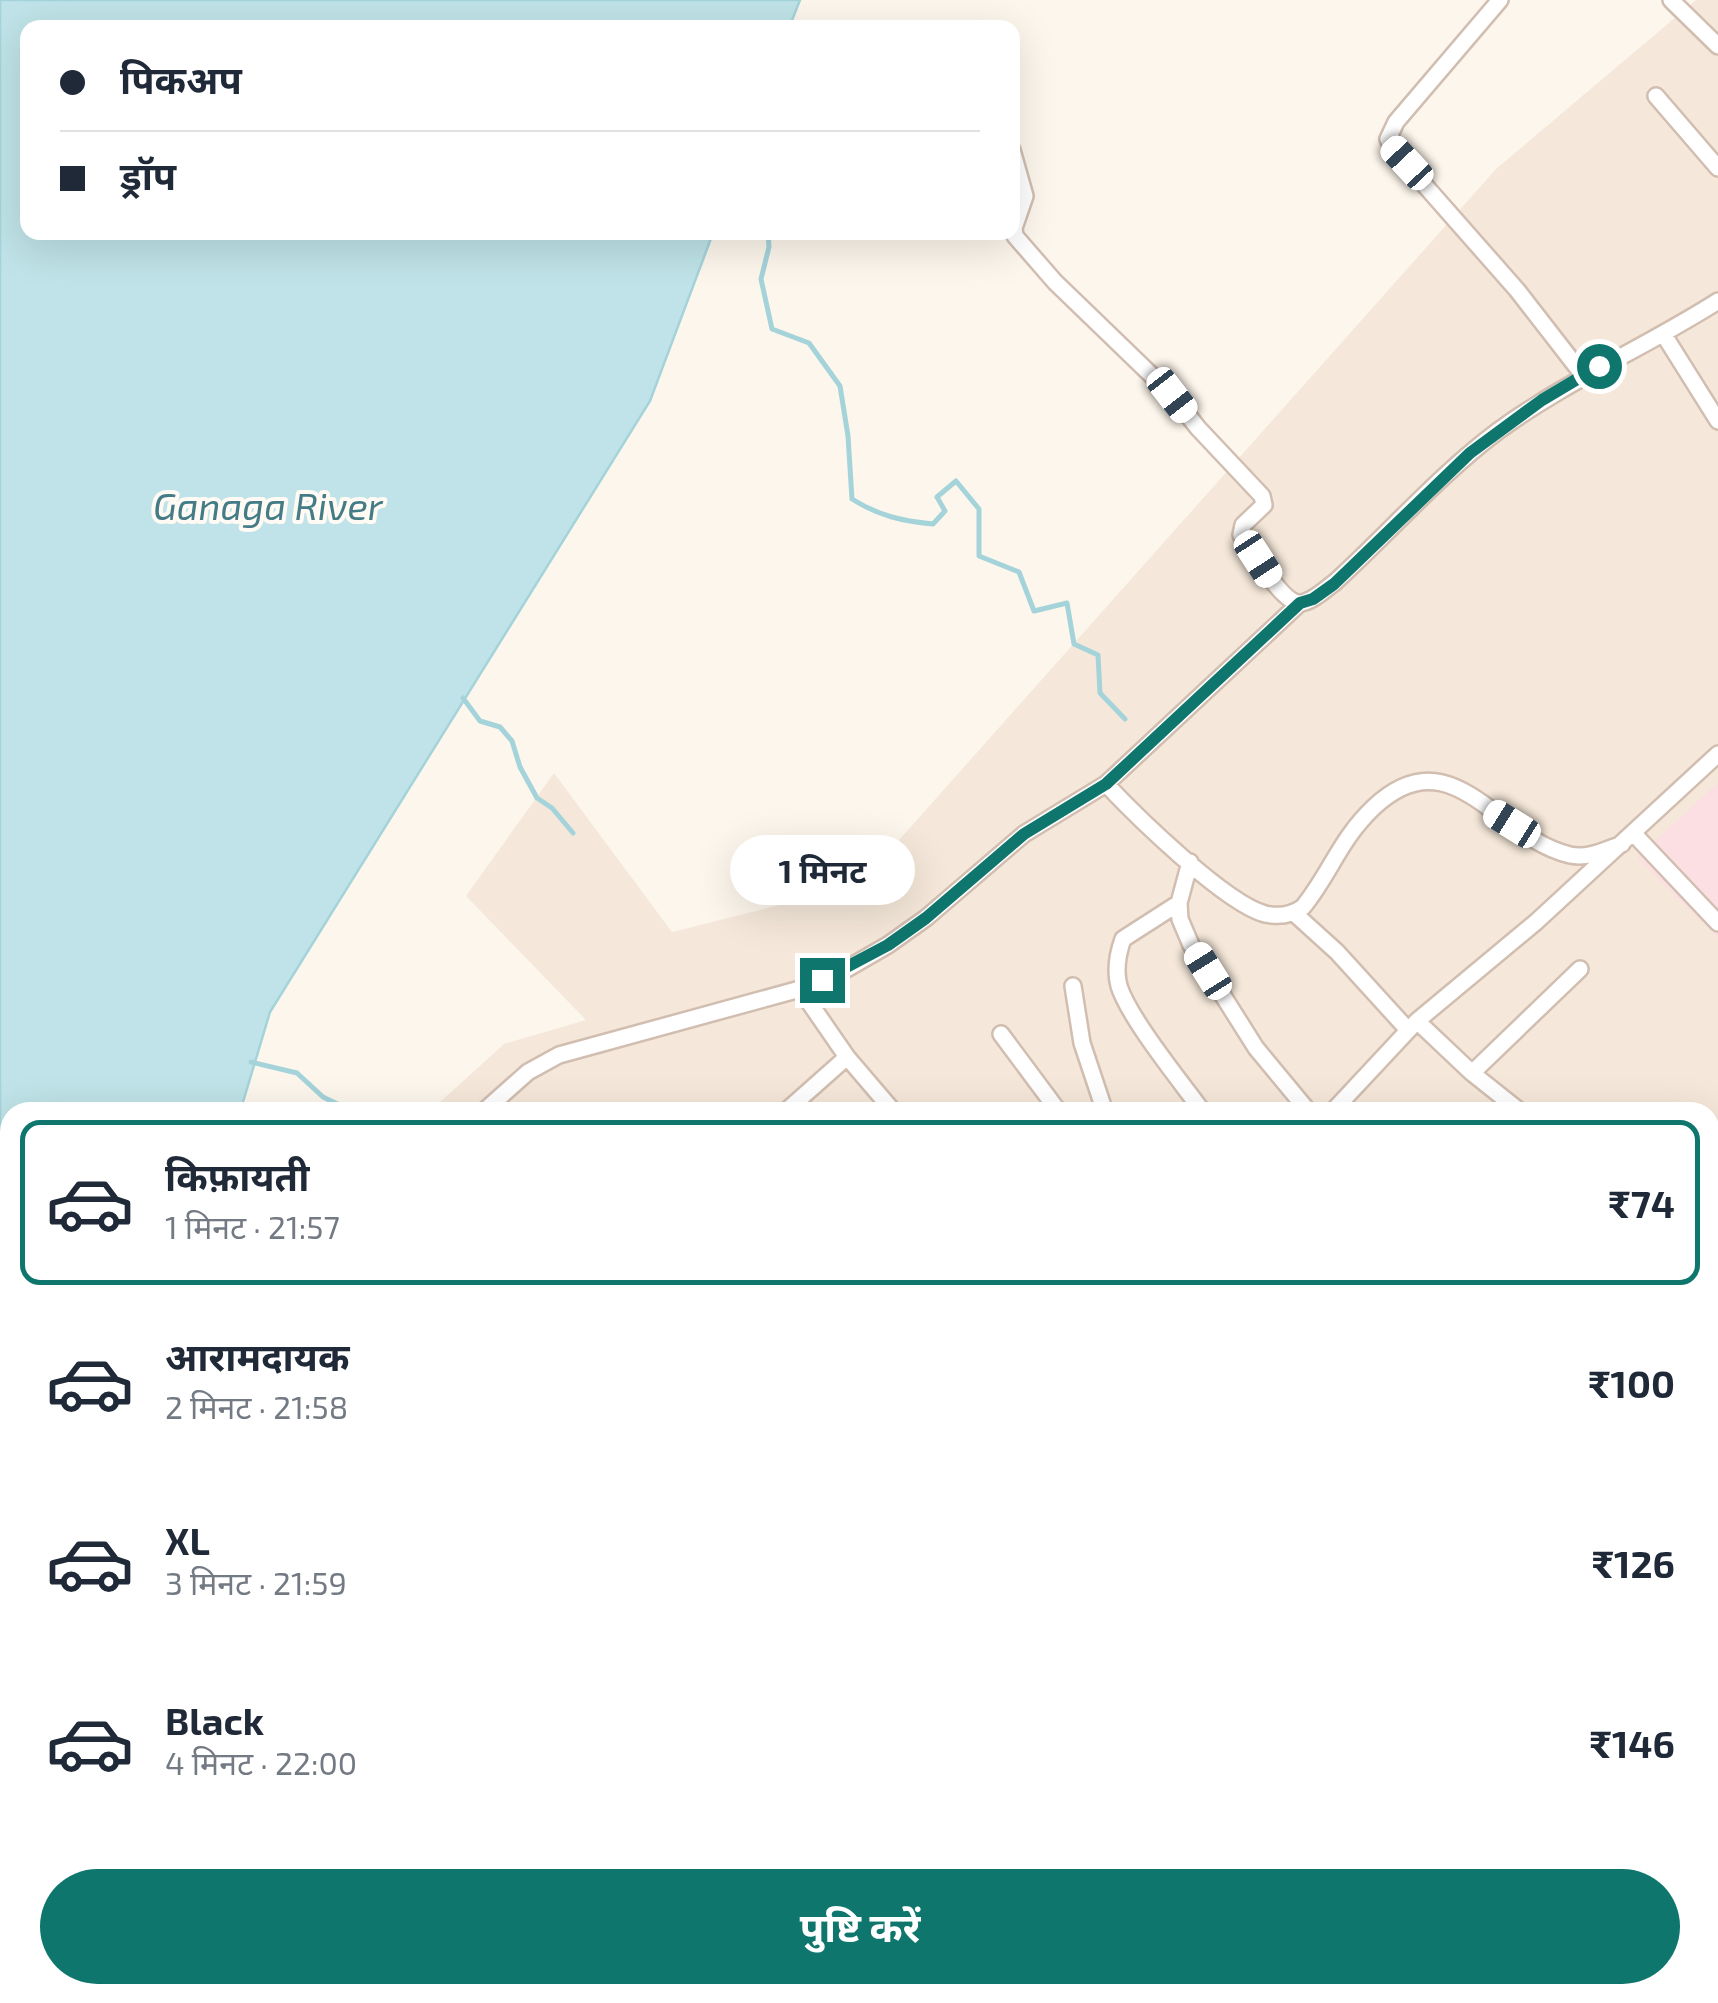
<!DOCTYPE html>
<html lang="hi">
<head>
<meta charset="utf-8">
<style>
  body { margin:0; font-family:"Exo 2","Noto Sans Devanagari",sans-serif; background:#f2f2f3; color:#1f2937; height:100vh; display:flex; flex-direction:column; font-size:38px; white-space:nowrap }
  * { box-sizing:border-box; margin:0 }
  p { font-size:32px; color:#747a83 }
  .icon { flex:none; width:55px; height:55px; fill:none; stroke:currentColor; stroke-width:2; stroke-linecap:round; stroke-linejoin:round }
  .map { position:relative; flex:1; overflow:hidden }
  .panel { position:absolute; left:0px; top:1102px; width:1720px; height:902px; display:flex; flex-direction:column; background:#fff; border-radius:30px 30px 0 0; box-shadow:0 10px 40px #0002 }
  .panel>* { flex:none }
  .guide { position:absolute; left:20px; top:20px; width:1000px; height:220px; border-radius:20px; box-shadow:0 10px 40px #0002; display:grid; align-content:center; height:220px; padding:0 40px; background:#fff }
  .end { position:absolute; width:45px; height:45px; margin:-22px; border:12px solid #0f766e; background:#fff; box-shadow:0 0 0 5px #fff }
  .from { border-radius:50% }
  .bubble { position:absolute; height:70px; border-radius:35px; background:#fff; box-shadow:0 10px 40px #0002; font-size:32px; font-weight:700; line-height:70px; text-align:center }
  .car { position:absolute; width:30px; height:60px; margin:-30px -15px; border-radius:12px; box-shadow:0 0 8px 2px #0007; background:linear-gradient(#fff 24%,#345 0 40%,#fff 0 76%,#345 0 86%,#fff 0) }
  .guide b { display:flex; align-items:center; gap:35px; height:95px; font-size:38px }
  .guide b+b { border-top:2px solid #e0e1e3 }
  .guide i { width:25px; height:25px; background:#1f2937 }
  ul { padding:18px 0 0; list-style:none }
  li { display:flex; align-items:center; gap:30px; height:165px; margin:0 20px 15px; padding:0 20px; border:5px solid transparent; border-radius:20px }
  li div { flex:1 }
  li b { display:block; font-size:38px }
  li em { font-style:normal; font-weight:700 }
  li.active { border-color:#0f766e }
  li>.icon { width:90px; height:90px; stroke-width:1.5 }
  .action { display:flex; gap:20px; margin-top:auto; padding:20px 40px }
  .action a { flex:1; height:115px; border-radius:60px; background:#0f766e; color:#fff; font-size:40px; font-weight:700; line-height:115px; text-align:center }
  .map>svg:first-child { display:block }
</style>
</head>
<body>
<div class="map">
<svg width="1718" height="2003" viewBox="0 0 1718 2003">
  <rect width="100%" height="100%" fill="#fdf6ec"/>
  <path fill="#f5e8da" d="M1696,0H1718V2003H0V1863L10,1841V1995H1710V1112H438L440,1102L504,1044L586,1020L466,896L554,773L672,932L859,885L1496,169Z"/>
  <path fill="#fbdfe3" d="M1718,783V938L1637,858Z"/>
  <path fill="#bfe3e8" stroke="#a5d3da" stroke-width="2.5" d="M0,0H800L789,28H28V232L713,233L650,401L270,1012L240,1112H10V1753L0,1772Z"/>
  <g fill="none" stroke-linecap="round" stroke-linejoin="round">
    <path stroke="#a5d3da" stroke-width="5" d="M768,232L769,247L761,279L772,329L809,343L840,386L848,436L852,499C879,516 902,521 933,524L945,511L937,497L956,481L979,509V556L1019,572L1034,611L1067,603L1074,644L1098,655L1100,693L1125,719
      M463,698L480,721L500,727L512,741L520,767L537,798L552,808L573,833
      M251,1062L297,1073L323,1097L354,1112H378"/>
    <path stroke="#437c86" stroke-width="2.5" stroke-dasharray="12 10" stroke-linecap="butt" d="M0,1256L10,1258"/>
    <g stroke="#d1beb0" stroke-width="12">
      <path id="lane" d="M237,1995L247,2003
        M357,1995L368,2003
        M103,2003L107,1995
        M336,2003L344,1995"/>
    </g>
    <g stroke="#d1beb0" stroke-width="20">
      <path id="street" d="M1500,0L1396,122L1388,139L1392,148L1517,290L1583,375
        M1671,0L1718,46
        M1656,96L1718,168
        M1012,150L1025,196L1014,228L1015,236L1055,282L1172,395L1198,428L1262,496L1264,505L1243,525L1241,535C1252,550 1281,602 1299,603C1311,603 1324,590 1334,583C1389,533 1439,475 1498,431C1568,380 1646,347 1718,301
        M1664,335L1718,421
        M1106,784C1137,817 1225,903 1265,914C1279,917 1292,915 1303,907C1330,874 1340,839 1374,807C1452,734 1496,838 1570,855C1588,859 1605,850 1622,844
        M1634,834L1718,923
        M1190,862L1179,903L1180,919L1191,945L1256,1048L1309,1112
        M1179,903L1123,939C1118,953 1115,971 1119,986C1129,1018 1181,1082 1203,1112
        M1294,913L1337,952L1408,1030
        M1073,986L1082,1043L1105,1112
        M800,989L847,1057L894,1112
        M1417,1021L1472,1073L1521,1112
        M1001,1034L1059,1112
        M1472,1073L1580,969
        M483,1112L528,1072L559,1055L800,989L843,971L888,945L926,918L1024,834L1106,784L1300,603
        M785,1112L847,1057
        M1332,1112L1417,1021L1536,922L1718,754
        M1710,1179L1718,1178
        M1710,1265L1718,1271
        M1710,1728L1718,1719
        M1710,1873L1718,1879
        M847,1995L858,2003
        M1556,1995L1566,2003
        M1074,2003L1076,1995
        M1242,2003L1243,1995
        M1408,2003L1412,1995
        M1496,2003L1506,1995"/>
    </g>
    <g stroke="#d6c0b0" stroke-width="28">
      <path id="secondary" d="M0,1145L10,1149
        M510,2003L516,1995"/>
    </g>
    <use href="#lane" stroke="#fff" stroke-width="8"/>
    <use href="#street" stroke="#fff" stroke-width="15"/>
    <use href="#secondary" stroke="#fff" stroke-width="22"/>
  </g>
  <path fill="#d1b7a8" d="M113,1995H223L232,2003H111Z
    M636,1995H714L723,2003H628Z"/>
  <path fill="#f3d5c3" stroke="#aa9588" stroke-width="2.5" d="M165,1995H223L232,2003H177Z
    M636,1995H714L723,2003H673L663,1995L657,2003H628Z"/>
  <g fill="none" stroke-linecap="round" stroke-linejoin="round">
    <path stroke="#0f766e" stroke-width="12" d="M822,980L888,945L926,918L1024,834L1106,784L1300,603L1313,599L1334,584L1470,453L1542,400L1599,366"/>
  </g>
  <g text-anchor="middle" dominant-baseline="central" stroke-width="8" stroke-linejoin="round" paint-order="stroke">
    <g font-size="38" font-style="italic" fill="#437c86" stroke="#fffaf3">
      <text x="268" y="505">Ganaga River</text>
    </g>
  </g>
</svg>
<i class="end from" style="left:1599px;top:366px"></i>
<i class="end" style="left:822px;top:980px"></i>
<div class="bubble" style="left:730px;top:835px;width:185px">1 मिनट</div>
<i class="car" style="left:1407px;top:163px;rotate:317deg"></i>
<i class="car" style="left:1172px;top:395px;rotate:142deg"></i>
<i class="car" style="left:1258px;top:559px;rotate:147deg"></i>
<i class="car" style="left:1512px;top:824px;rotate:302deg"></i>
<i class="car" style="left:1208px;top:971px;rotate:328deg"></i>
<div class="guide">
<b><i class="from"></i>पिकअप</b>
<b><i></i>ड्रॉप</b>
</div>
<section class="panel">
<ul>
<li class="active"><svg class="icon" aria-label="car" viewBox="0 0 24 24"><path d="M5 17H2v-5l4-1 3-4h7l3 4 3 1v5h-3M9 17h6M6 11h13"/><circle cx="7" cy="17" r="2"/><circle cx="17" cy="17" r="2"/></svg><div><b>किफ़ायती</b><p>1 मिनट · 21:57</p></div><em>₹74</em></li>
<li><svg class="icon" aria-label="car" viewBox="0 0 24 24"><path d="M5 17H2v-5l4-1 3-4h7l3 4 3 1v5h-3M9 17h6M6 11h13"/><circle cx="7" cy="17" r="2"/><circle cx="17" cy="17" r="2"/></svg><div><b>आरामदायक</b><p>2 मिनट · 21:58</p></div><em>₹100</em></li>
<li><svg class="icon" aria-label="car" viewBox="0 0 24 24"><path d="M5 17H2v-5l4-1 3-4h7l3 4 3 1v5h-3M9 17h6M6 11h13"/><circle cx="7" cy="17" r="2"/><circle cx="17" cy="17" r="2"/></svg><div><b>XL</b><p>3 मिनट · 21:59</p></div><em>₹126</em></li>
<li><svg class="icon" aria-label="car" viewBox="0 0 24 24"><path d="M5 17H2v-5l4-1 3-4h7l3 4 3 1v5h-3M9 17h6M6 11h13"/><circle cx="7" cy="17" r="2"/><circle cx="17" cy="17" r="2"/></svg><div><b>Black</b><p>4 मिनट · 22:00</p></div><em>₹146</em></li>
</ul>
<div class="action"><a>पुष्टि करें</a></div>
</section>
</div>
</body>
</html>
